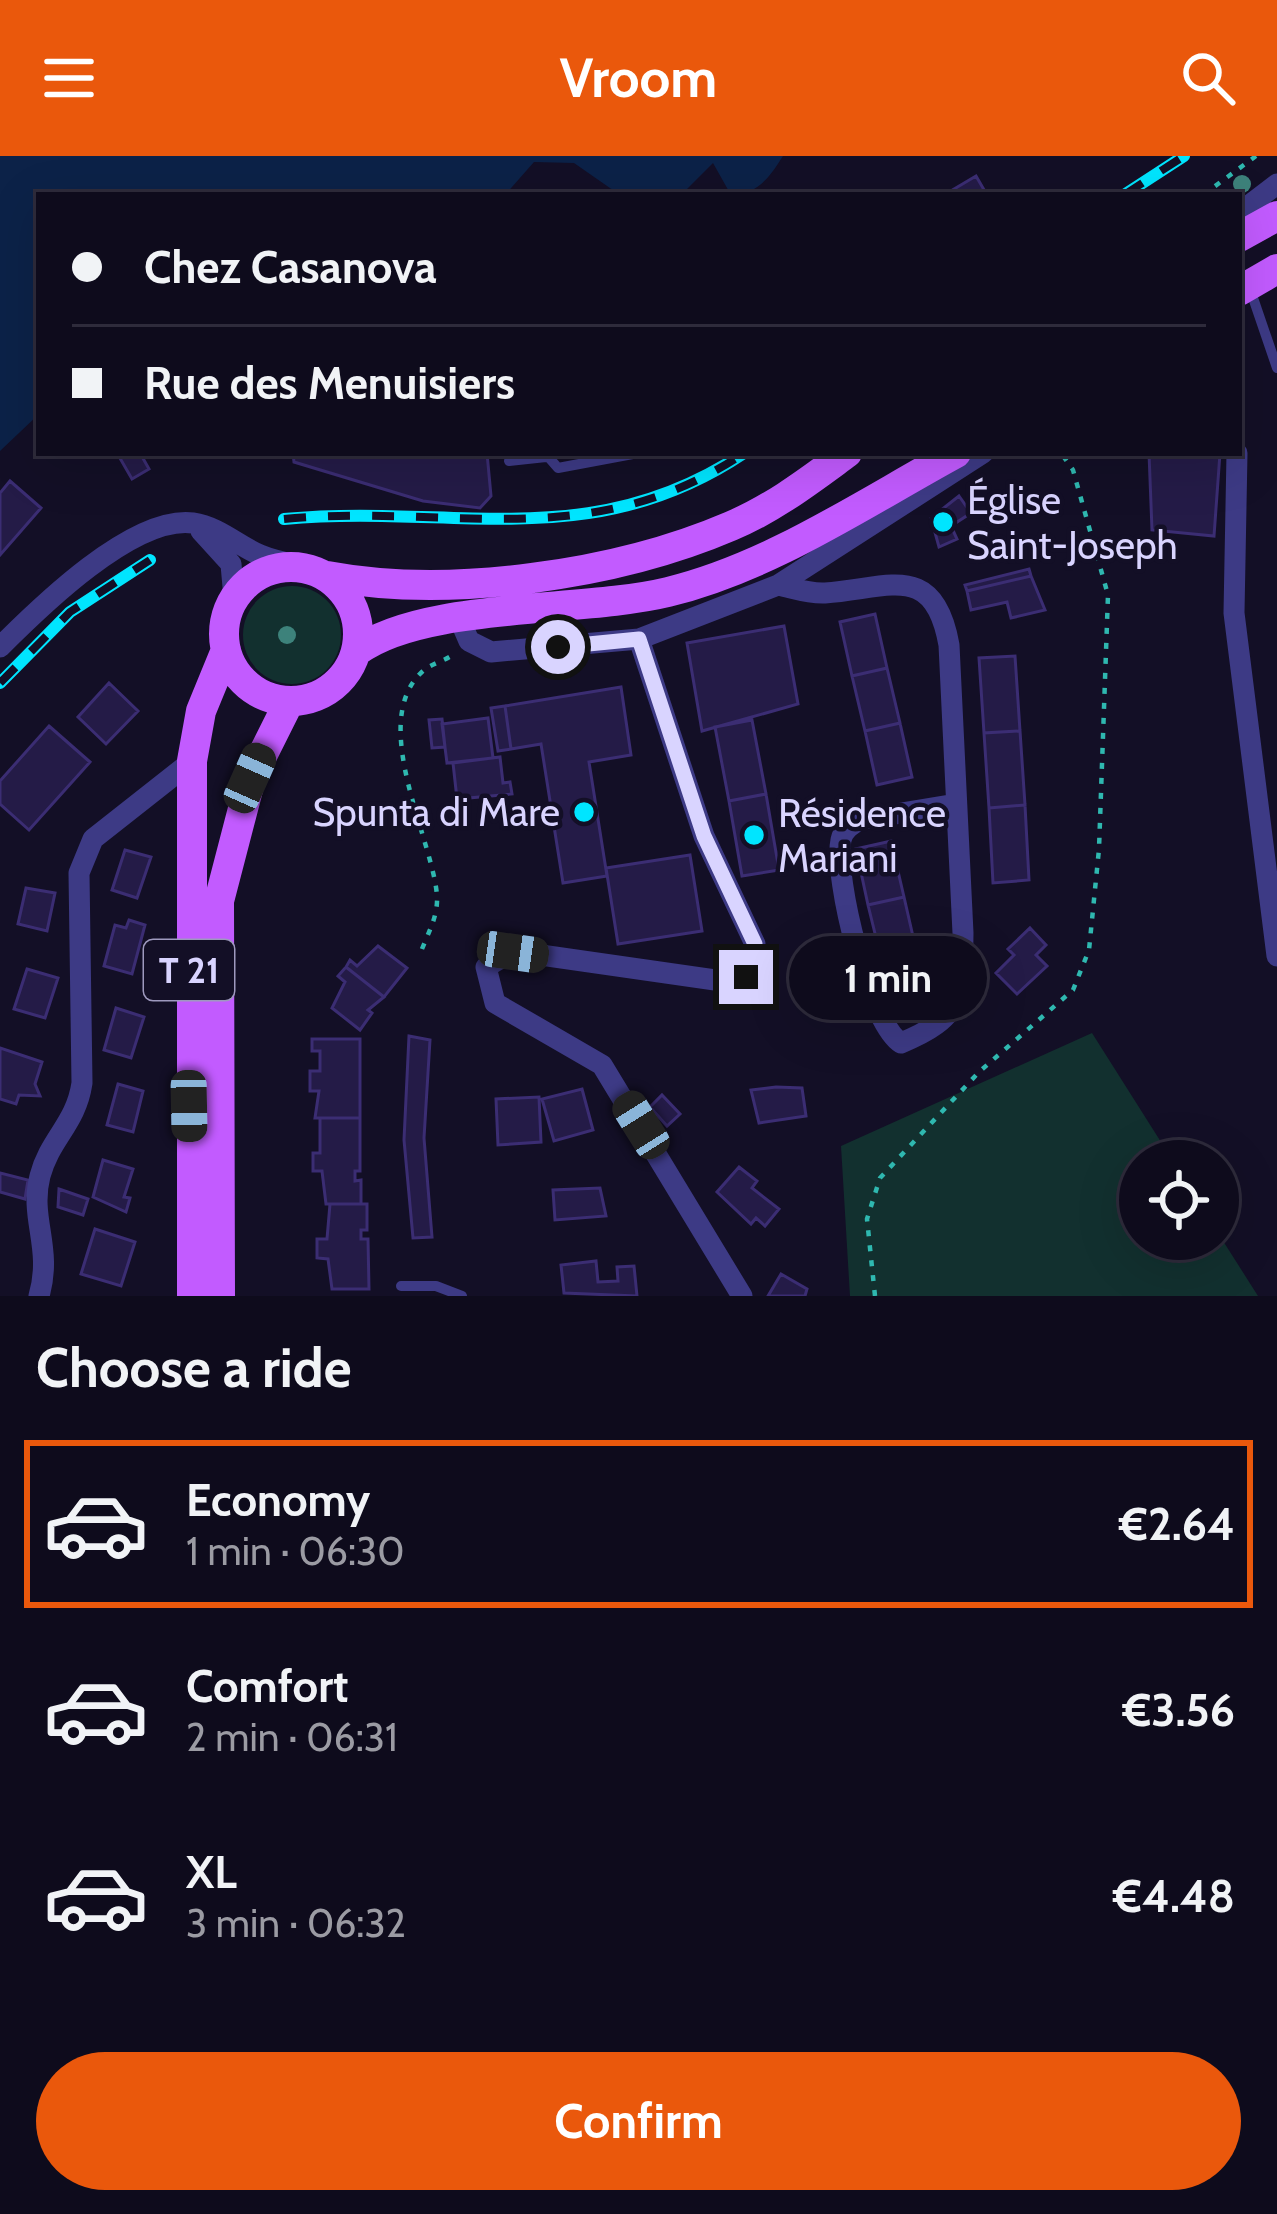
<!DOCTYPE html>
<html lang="en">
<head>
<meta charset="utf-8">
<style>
  body { margin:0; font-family:Cabin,sans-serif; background:#171425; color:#f1f3f6; height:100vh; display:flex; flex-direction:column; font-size:45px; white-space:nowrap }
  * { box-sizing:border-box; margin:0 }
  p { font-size:39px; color:#9b9ba3 }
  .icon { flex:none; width:66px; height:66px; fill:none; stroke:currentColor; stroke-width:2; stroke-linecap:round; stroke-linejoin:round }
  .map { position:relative; height:1140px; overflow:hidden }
  .sheet { display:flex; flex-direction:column; background:#0e0b1c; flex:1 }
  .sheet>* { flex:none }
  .banner { position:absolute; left:36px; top:36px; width:1206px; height:264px; border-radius:0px; box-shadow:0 12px 48px #0002,0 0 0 3px #2e2b3b; display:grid; align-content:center; height:264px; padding:0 36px; background:#0e0b1c }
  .buttons { position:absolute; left:1119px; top:984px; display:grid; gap:24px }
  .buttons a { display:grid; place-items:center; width:120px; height:120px; border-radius:50%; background:#0e0b1c; box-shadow:0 12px 48px #0002,0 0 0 3px #2e2b3b; font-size:60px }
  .end { position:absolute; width:54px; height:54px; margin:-27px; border:15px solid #d9d4ff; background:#111; box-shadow:0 0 0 6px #111 }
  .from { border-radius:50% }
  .bubble { position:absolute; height:84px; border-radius:42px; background:#0e0b1c; box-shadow:0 12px 48px #0002,0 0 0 3px #2e2b3b; font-size:39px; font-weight:700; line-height:84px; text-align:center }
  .car { position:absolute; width:36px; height:72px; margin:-36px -18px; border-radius:15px; box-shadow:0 0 9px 3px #0007; background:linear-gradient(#222 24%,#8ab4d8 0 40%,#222 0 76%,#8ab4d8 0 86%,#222 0) }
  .banner b { display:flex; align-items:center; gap:42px; height:114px; font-size:45px }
  .banner b+b { border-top:3px solid #2e2b3b }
  .banner i { width:30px; height:30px; background:#f1f3f6 }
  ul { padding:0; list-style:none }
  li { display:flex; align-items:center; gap:36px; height:168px; margin:0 24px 18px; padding:0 12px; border:6px solid transparent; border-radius:0px }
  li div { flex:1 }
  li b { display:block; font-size:45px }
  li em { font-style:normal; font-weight:700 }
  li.current { border-color:#ea580c }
  li>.icon { width:108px; height:108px; stroke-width:1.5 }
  h2 { padding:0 36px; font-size:54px; line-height:144px }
  .primary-button { display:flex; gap:24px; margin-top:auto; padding:24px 36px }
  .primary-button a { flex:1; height:138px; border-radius:72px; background:#ea580c; color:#fff; font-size:48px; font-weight:700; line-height:138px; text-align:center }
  header { display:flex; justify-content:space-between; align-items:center; height:156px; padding:0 36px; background:#ea580c; color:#fff; font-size:54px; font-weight:700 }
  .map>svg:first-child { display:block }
</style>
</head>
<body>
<header><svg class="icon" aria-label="menu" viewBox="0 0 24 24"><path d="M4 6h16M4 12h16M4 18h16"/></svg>Vroom<svg class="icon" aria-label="search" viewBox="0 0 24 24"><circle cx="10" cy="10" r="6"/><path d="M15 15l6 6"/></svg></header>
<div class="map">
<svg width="1277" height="1140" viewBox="0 0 1277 1140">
  <rect width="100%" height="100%" fill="#130f26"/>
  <path fill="#12302f" d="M243 479a49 49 0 1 1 98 0a49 49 0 1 1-98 0Z
    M1092,877L1173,1005H1140V1083H1218V1077L1258,1140H850L841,990Z"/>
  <path fill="#0c2248" d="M0,0H783C769,22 759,37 731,39L713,7L681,39H620L574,7L534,6L505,39H39V258L0,295Z"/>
  <path fill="#241b47" stroke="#3b2d73" stroke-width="3" d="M976,20L987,39H944Z
    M117,297H140L149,313L132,323Z
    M293,297H487L491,340L480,352L423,345L294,306Z
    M1149,297H1220L1214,380L1152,374Z
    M10,325L41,352L0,399V337Z
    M959,340L971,357L951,370L957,383L939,391L931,362Z
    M1029,413L1031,420L967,435L965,429Z
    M1031,420L1045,454L1011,462L1007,446L971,454L967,435Z
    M875,458L887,512L852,520L840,466Z
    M784,470L798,548L702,575L687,487Z
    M1015,500L1020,575L984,577L979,502Z
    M887,512L900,567L865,575L852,520Z
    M109,527L138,555L106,588L78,561Z
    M621,531L631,599L589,606L607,720L563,727L541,588L511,593L505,550Z
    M505,550L511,593L498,595L491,552Z
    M488,562L493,602L447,607L442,568Z
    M442,563L445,591L432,592L429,564Z
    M752,564L766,638L729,645L715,571Z
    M900,567L912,621L877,629L865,575Z
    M49,570L90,606L29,674L0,648V625Z
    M1020,575L1025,649L989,652L984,577Z
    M500,601L503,627L510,626L512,638L457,643L453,607Z
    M766,638L779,714L742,720L729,645Z
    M1025,649L1029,724L993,727L989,652Z
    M891,685L904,741L868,749L856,693Z
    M125,694L151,701L137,742L112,734Z
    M690,699L702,775L618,788L606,712Z
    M26,732L55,737L47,775L18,768Z
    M904,741L917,798L882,806L868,749Z
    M129,764L145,769L132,818L104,810L115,769L126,772Z
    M1030,772L1046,789L1036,799L1047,810L1017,838L996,817L1014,799L1008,793Z
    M378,790L407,812L384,841L346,811L350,804L357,810Z
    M917,798L930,853L894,861L882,806Z
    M346,811L384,841L368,854L372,857L360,874L332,852L345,826L338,820Z
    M27,813L58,822L45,862L14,853Z
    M116,852L144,861L131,902L104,894Z
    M409,880L430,884L424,982L432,1081L413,1082L404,984Z
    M312,883H360V962H315L319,935H310V915H320V895H312Z
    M0,892L42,906L35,928L40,940L19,939L16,948L0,943Z
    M118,928L143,935L133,976L107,969Z
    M776,931L802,932L806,960L759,967L751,934Z
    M582,933L593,974L554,985L542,943Z
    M662,939L680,958L667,970L650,951Z
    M539,941L541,986L498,989L496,943Z
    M320,962H360V1015H355V1025L361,1024V1048H326L322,1015H313V997H320Z
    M103,1004L133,1013L124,1041L130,1042L126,1056L93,1041Z
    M739,1011L757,1025L752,1032L779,1053L765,1070L756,1062L751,1068L717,1036Z
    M0,1017L28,1024L25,1043L0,1036Z
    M600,1032L606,1060L555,1064L553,1034Z
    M59,1033L88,1043L83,1059L58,1051Z
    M330,1048H367V1074H361V1083H368L369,1133H332L328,1103L317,1102V1083H327Z
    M95,1073L135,1086L121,1130L81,1118Z
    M596,1105L598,1126L618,1125L617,1111L634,1110L637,1140L564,1137L561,1109Z
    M781,1118L807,1133L805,1140H768Z"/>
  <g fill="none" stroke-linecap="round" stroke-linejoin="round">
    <path stroke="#2fb8b0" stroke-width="4.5" stroke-dasharray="6 9" stroke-linecap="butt" d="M1203,39L1256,0
      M422,793C429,775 438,760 437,740C433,683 367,565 423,515C432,507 446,505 455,497
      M875,1140L867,1063L880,1022L979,916L1073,834L1089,794L1099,693L1108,439L1073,314L1061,297"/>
    <path stroke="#3d3a85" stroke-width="10" d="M1250,133L1277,212
      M545,297L558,312L638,297
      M509,305L546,301
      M401,1130H436L462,1140"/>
    <path stroke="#3d3a85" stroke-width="21" d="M1239,57L1277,28
      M1237,297L1234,457L1277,800
      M201,375L231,408L234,442
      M778,429C793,432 809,438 825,437C888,433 934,404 949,489L963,777C962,840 964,861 901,887C870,868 833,721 841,684C843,674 851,669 859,664L956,648
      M460,464L469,485L491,496L639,483L778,429L983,297
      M639,483L704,680L755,788L754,810L746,821L729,826L513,795L486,811L495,847L602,909L742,1140
      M0,491C39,452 133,359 193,367C219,371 237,389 260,399C274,405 291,408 305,411
      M39,1140C53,1091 29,1063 40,1020C50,982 76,968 82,927L79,717L93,683L192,605"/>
    <path stroke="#c25bff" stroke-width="30" d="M1239,81L1277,60
      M1239,135L1277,113
      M224 478a67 67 0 1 1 134 0a67 67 0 1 1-134 0Z
      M327,420C450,443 617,419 731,370C774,352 810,324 847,297
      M357,495C423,446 582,457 668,436C771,411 864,347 956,297
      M192,1140V605L201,555L226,494
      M220,1140L219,745L251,622L289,546"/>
    <g stroke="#00e5ff" stroke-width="12">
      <path id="rail" d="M1124,39L1184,0
        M284,363C452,347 590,400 744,297
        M0,527L70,456L150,404"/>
    </g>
    <use href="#rail" stroke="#130f26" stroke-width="8" stroke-dasharray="22" stroke-linecap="butt"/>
  </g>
  <g fill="#3d827b">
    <circle cx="1242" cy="28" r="9"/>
    <circle cx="287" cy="479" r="9"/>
  </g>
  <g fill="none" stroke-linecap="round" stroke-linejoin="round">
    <path stroke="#d9d4ff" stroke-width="15" d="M558,491L639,483L704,680L755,788L754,810L746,821"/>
  </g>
  <g fill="#00e5ff" stroke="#130f26" stroke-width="4.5">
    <circle cx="943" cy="366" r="12"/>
    <circle cx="584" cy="656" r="12"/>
    <circle cx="754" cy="679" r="12"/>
  </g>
  <g text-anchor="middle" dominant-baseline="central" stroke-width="9" stroke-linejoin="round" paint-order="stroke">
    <rect fill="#130f26" stroke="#9e99be" stroke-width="3" x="144" y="784" width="90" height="60" rx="9"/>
    <g font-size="36" font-weight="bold" fill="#d9d4ff">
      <text x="189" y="814">T 21</text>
    </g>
    <g font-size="39" fill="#d9d4ff" stroke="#130f26" text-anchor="start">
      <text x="967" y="344">Église<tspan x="967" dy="45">Saint-Joseph</tspan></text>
      <text x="560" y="656" text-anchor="end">Spunta di Mare</text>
      <text x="778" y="657">Résidence<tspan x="778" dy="45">Mariani</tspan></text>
    </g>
  </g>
</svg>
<div class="buttons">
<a><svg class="icon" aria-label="locate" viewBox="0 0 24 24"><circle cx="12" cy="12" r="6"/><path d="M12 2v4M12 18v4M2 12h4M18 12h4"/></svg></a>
</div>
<i class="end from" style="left:558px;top:491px"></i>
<i class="end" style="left:746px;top:821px"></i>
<div class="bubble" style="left:789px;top:780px;width:198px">1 min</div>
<i class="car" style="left:250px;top:622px;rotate:24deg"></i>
<i class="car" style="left:513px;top:796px;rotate:98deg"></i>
<i class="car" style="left:189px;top:950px;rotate:179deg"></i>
<i class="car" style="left:641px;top:969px;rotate:328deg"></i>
<div class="banner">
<b><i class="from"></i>Chez Casanova</b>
<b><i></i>Rue des Menuisiers</b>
</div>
</div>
<section class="sheet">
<h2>Choose a ride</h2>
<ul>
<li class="current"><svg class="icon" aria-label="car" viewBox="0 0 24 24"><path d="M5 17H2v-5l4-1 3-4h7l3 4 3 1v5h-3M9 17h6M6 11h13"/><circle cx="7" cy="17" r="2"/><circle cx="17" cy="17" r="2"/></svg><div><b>Economy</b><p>1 min · 06:30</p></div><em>€2.64</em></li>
<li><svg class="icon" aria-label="car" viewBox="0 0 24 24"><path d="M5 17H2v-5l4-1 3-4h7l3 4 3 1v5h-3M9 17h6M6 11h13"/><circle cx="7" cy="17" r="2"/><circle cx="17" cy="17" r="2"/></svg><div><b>Comfort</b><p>2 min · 06:31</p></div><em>€3.56</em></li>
<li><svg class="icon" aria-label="car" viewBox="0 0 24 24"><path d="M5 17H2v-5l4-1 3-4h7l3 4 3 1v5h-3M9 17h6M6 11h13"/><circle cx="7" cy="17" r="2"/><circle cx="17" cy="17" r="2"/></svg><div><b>XL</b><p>3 min · 06:32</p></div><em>€4.48</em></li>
</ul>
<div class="primary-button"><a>Confirm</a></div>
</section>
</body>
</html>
